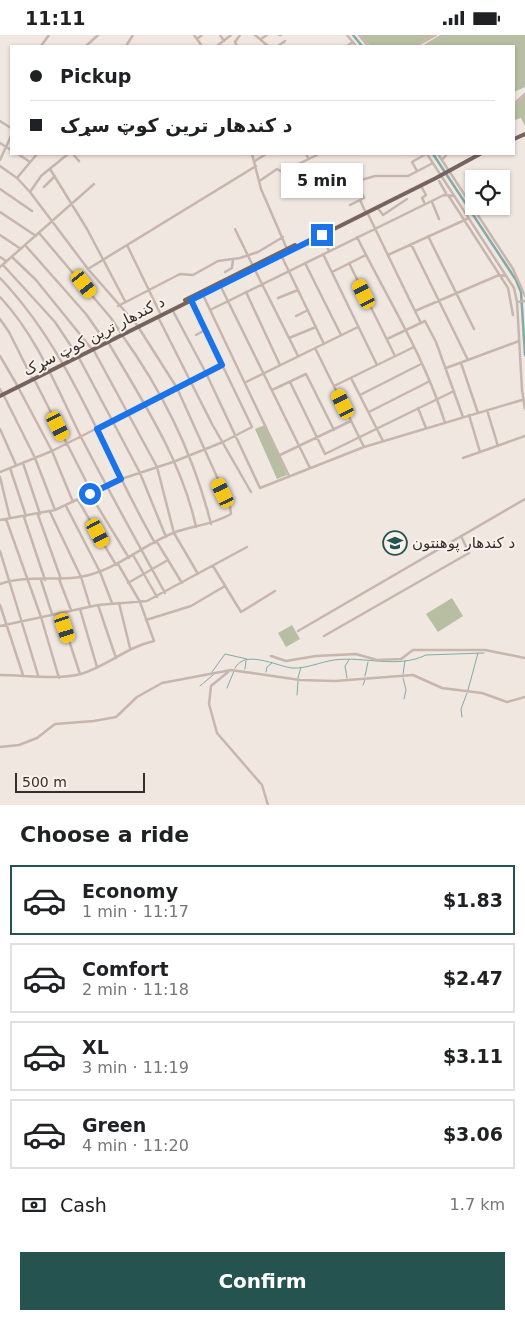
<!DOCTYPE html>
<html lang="en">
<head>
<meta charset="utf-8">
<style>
  body { margin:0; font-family:"DejaVu Sans","Noto Sans Arabic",sans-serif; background:#f6f6f6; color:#202124; height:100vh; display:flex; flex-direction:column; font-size:19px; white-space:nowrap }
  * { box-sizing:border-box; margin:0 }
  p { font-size:16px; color:#757577 }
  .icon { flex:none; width:28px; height:28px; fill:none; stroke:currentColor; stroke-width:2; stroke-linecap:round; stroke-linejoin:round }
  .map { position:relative; height:770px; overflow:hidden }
  .panel { display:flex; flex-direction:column; background:#fff; flex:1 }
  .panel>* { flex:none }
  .banner { position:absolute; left:10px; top:10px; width:505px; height:110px; border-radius:0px; box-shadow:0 1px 4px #0004; display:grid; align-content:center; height:110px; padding:0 20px; background:#fff }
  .fabs { position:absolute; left:465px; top:135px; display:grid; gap:10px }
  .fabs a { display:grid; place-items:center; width:45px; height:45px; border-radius:0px; background:#fff; box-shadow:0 1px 4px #0004; font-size:25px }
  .scale { position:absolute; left:15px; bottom:12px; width:130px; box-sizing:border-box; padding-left:5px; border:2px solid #372d2b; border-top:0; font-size:14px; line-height:18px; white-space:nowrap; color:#372d2b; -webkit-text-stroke:4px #f8f1ec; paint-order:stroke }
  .end { position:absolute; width:22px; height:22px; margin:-11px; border:6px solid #1a73e8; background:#fff; box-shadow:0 0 0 2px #fff }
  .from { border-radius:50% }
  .bubble { position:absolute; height:35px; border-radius:0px; background:#fff; box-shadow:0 1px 4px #0004; font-size:16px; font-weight:700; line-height:35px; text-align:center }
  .car { position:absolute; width:15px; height:30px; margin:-15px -8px; border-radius:6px; box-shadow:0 0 4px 1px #0007; background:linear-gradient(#f5c518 24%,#345 0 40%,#f5c518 0 76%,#345 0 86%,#f5c518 0) }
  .banner b { display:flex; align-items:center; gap:18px; height:48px; font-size:19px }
  .banner b+b { border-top:1px solid #e0e0e0 }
  .banner i { width:12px; height:12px; background:#202124 }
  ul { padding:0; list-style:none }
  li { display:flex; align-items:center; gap:15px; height:70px; margin:0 10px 8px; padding:0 10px; border:2px solid #e0e0e0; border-radius:0px }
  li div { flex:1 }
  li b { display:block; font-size:19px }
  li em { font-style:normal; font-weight:700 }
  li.current { border-color:#255450 }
  li>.icon { width:45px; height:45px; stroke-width:1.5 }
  h2 { padding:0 20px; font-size:22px; line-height:60px }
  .pay { display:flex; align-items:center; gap:12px; height:55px; padding:0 20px; font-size:19px }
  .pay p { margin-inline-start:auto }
  .button { display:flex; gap:10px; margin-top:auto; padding:10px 20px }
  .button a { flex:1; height:58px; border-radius:0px; background:#255450; color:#fff; font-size:20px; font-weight:700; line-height:58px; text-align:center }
  .status { display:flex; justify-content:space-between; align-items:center; height:35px; padding:0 25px; background:#fff; direction:ltr }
  .status svg { height:14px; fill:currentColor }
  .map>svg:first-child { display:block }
</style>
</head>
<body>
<div class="status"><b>11:11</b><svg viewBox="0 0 49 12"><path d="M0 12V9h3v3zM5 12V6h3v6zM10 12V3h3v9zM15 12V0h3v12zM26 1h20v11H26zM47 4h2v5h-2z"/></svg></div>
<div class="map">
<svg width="525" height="770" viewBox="0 0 525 770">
  <rect width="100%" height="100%" fill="#f0e7e0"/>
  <path fill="#b8bea2" d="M360,0H434L414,11H370Z
    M440,0H525V52L514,57V11H422Z
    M525,60V91L521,83L515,85L514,83V70Z
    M265,390L287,440L277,444L255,394Z
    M452,563L463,581L438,597L426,579Z
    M292,590L300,604L286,612L278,598Z"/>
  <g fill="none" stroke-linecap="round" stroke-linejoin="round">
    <path stroke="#82aaa7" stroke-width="1" d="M235,633C245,614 276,631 292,633C306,634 320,627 334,625C365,621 397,634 426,620L484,618
      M245,634L246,626
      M212,637L225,619L247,624
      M266,637L267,632L272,628
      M403,639L405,626
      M365,641L368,627
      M298,643L301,632
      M347,643L345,631L349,625
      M403,643L406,655L404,664
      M363,650L365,645
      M200,651L213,640
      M227,653L234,636
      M468,655L478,618
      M297,660L298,646
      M462,682L461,674L467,658"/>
    <path stroke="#82aaa7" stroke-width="2.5" d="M353,0L362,11
      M433,119L516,245L521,257L525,320"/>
    <path stroke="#c7b6ad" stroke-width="2.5" d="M194,0L202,11
      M220,0L224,6
      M255,0L268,11
      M279,0H281
      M347,0L356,11
      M359,0L368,11
      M197,4L202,0
      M261,4L267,0
      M41,11L49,0
      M86,11L98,0
      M126,11L133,0
      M217,11L231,0
      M237,11L235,7L240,0
      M278,11L285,6
      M347,11L353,7
      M416,11L436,0
      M514,69L525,59
      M0,86L11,93
      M0,108L11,115
      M18,119L30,127
      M73,119L79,126
      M252,119L261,154L287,214
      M306,119L308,123
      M427,119L514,253L517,267L522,355L525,374
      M438,119L513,234L525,261
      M0,125L11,101
      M442,125L447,119
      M255,126L266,119
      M0,131L17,143L30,157L88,234L137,290L177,353L230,471L231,479C210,491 194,490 173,498C141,511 115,536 80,542C54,546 25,540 0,549
      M50,134L87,194L125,266
      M417,136L412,127L426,119
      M17,143L37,119
      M261,145L277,134L282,137L319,119
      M439,146L446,158
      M350,148L375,141H408L433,128
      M421,151L426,160L422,163L425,169
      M44,152L55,141
      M0,154L32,176
      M30,157L41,141L68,119
      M448,160L508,253L513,280
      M360,165L365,176
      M432,167L439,184
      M350,170L364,163L357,147
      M377,172L383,180L407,164
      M0,177L36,201
      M367,177L415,276L499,240L506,241
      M235,194L253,231
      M39,198L111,283L121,298
      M320,198L329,216
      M0,200L21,214
      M428,201L474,294
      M357,202C387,263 425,322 445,388
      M411,209L468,325
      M25,210L86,279L105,306
      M127,210L160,278
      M323,219L377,330
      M281,220L324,309
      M388,220L469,183
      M0,222L6,226
      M12,222L36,245L91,313
      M305,228L341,300
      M349,228L395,321
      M3,230L55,287L77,320
      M0,232L94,149
      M254,233L298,321
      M88,234L256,131
      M225,237L232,233L233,225
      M332,237L366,220
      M0,243C72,318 104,420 155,508
      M220,250L310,433
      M246,257L280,330
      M203,260L289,441
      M0,262C36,300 57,353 80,400C107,453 136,505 165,558
      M278,263L298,255
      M517,267L525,266
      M118,271L180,239L193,240L218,226L240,223L258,217L283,202
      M210,275L444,160L454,161
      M173,276L206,338L260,453L364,412L522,365
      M415,276L421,288
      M296,281L308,275
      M158,282L212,389L251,457
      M0,284L9,297L32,343
      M122,300C163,357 194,421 211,489
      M196,300L205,295
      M289,303L316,292
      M387,304L425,286L436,307L463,382
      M108,307C142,365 182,426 196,492
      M315,313L364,412
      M93,314L157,432L174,498L198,539
      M0,321L17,350
      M78,321L140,438L166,502
      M461,328L478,378
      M446,333L519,306
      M351,343L383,406
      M34,344L92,458
      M246,347L358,292
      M290,347L325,419L454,356
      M334,351L414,312
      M18,352L52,416L73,467
      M0,354L2,358
      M272,355L306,339L334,395
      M3,359L35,423L55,475
      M360,360L421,329
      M418,373L426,393
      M487,375L498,411
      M369,377L430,346
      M469,380L480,417
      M0,394L16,430
      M280,420L351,386
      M463,423L525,401
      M23,428L40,479
      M10,433L26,481
      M0,437L52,416L222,330
      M0,442L10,483
      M90,459L129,523
      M78,465L116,530
      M66,471L100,537L112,568
      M50,477L81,542L90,571
      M38,480L61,544
      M24,482L45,545
      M6,484L41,582L59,643
      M0,485L55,475L121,444L173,427L223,407L252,392L191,265
      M157,507L182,548
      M0,516L38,640
      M133,520L157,562
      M213,531L241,577L275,556
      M59,544L71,575
      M41,545L52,579
      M128,548L168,525
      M119,568L130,613
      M0,570L23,640
      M98,570L116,623
      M80,574L97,632
      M60,578L80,639
      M146,585L191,571L225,551
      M0,591L98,570L147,566L247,512
      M298,596L525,464
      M324,601L469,518L461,501
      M271,621L286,626L316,621L356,619L377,625L401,624L413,615H485L525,623
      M228,637L211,651L209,669L217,698L262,750L268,770
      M0,640C24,640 58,645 81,639C107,631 127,612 154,606L140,567L118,529
      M0,712L19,710L37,703L55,689L94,686L116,682L137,662L162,648L231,635L300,645L335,646L413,640L442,653L482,658L507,667L525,662"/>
    <path stroke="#77635e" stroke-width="4" d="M514,104L525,99
      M185,265L295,210
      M0,361L436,143L480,119"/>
  </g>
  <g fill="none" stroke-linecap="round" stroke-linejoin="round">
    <path stroke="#1a73e8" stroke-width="6" d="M90,459L121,444L97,394L222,330L191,265L322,200"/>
  </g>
  <defs>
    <g id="university-ring" transform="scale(1.25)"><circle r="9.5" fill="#f8f1ec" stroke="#255450" stroke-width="1.5"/><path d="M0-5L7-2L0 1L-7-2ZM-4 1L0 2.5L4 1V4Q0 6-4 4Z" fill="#255450"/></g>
  </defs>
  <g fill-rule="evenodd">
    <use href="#university-ring" x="395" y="508"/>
  </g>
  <g text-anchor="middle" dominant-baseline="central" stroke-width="4" stroke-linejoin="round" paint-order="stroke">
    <g font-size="15" fill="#372d2b" stroke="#f8f1ec">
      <text transform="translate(94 301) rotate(-27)">د کندهار ترين کوټ سړک</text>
    </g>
    <g font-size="15" fill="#372d2b" stroke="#f8f1ec" text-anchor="start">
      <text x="412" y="508">د کندهار پوهنتون</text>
    </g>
  </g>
</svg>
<div class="fabs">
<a><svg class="icon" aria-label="locate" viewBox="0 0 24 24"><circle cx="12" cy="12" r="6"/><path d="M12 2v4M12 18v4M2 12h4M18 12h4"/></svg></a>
</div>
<div class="scale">500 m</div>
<i class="end from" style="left:90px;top:459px"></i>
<i class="end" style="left:322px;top:200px"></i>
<div class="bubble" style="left:281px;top:128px;width:82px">5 min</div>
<i class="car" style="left:84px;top:249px;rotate:142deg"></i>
<i class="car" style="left:364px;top:259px;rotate:334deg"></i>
<i class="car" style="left:343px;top:369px;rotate:334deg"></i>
<i class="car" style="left:58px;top:391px;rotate:154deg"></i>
<i class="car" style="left:223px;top:458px;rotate:335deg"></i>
<i class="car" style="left:98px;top:498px;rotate:152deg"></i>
<i class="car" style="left:65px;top:593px;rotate:162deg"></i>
<div class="banner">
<b><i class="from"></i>Pickup</b>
<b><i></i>د کندهار ترين کوټ سړک</b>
</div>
</div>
<section class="panel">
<h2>Choose a ride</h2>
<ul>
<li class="current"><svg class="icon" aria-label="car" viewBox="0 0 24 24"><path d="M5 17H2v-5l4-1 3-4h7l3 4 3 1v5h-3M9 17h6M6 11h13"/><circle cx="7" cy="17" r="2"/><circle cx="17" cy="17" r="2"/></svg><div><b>Economy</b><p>1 min · 11:17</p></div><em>$1.83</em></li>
<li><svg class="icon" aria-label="car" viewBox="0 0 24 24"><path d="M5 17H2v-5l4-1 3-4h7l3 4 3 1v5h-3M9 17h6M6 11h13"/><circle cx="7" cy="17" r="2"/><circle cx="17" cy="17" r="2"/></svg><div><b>Comfort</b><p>2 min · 11:18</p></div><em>$2.47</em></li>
<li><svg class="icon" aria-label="car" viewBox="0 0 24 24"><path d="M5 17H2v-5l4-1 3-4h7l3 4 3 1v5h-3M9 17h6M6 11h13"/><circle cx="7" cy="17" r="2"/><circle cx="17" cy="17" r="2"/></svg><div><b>XL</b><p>3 min · 11:19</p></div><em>$3.11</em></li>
<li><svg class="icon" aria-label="car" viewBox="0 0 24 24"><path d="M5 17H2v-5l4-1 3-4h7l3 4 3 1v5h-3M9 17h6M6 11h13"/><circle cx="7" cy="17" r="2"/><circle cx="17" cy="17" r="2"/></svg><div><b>Green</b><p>4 min · 11:20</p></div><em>$3.06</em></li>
</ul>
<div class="pay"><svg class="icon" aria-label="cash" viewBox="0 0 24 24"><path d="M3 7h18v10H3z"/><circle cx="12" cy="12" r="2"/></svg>Cash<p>1.7 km</p></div>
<div class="button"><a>Confirm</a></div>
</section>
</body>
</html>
